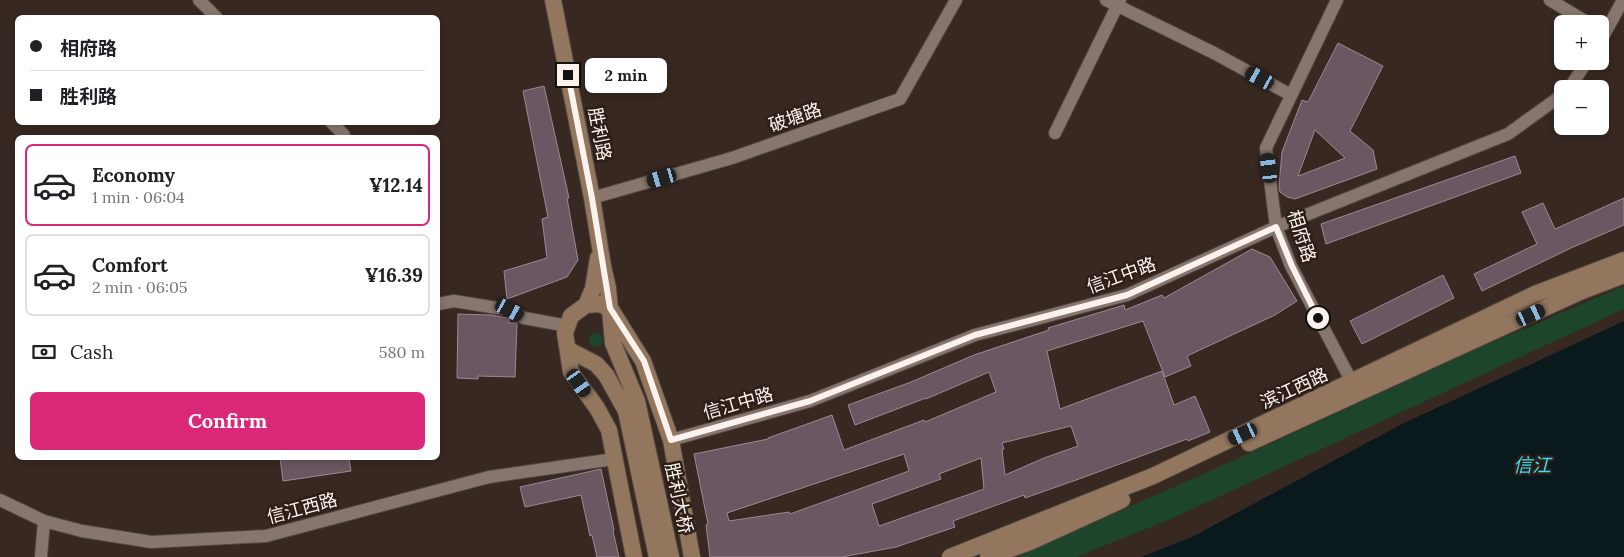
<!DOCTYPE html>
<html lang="en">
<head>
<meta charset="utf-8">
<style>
  body { margin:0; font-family:Lora,"Noto Sans SC",serif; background:#f2f2f2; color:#202124; height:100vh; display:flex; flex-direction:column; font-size:19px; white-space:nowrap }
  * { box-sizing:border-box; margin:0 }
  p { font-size:16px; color:#757577 }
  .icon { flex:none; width:28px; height:28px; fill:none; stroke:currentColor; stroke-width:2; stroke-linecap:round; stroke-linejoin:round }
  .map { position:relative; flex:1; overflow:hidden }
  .details { position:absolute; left:15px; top:135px; width:425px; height:325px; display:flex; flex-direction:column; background:#fff; border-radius:8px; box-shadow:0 2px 8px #0003 }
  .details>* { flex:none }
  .top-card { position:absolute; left:15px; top:15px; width:425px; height:110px; border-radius:8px; box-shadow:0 2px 8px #0003; display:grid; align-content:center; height:110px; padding:0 15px; background:#fff }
  .fabs { position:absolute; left:1554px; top:15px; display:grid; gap:10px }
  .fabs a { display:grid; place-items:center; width:55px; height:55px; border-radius:8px; background:#fff; box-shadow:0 2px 8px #0003; font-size:25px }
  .end { position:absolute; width:22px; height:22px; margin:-11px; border:6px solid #fcf2ed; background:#111; box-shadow:0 0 0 2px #111 }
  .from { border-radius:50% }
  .bubble { position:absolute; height:35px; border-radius:8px; background:#fff; box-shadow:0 2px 8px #0003; font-size:16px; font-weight:700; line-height:35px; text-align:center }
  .car { position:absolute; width:15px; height:30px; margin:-15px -8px; border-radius:6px; box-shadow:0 0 4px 1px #0007; background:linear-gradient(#222 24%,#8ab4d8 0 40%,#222 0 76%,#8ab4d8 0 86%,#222 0) }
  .top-card b { display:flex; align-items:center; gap:18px; height:48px; font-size:19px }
  .top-card b+b { border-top:1px solid #e0e0e0 }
  .top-card i { width:12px; height:12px; background:#202124 }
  ul { padding:9px 0 0; list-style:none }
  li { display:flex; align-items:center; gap:15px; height:82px; margin:0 10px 8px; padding:0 5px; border:2px solid #e0e0e0; border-radius:8px }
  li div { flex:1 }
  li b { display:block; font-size:19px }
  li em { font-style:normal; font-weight:700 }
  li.on { border-color:#db2777 }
  li>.icon { width:45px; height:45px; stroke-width:1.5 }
  .pay { display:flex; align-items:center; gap:12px; height:55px; padding:0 15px; font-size:19px }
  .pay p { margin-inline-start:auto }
  .cta { display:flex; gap:10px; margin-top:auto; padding:10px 15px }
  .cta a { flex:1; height:58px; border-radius:8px; background:#db2777; color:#fff; font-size:20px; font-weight:700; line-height:58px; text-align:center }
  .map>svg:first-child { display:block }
</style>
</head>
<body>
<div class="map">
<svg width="1624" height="557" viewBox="0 0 1624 557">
  <rect width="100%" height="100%" fill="#372821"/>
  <path fill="#1c452c" d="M1624,286V309L1173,518L1076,557H1018L1274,442L1479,348Z
    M589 340a7 7 0 1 1 14 0a7 7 0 1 1-14 0Z"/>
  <path fill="#0a191b" d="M1624,321V557H1141L1192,537L1402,424Z"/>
  <path fill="#695862" stroke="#9b8993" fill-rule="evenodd" d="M1338,43L1383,66L1350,131L1373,150L1377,169L1295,199L1287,197L1280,192L1279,186L1282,152L1302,100L1308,102ZM1315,130L1345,158L1298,176Z
    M544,86L569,198H567L578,260L567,277L507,299L504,271L547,258L542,219L548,217L523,91Z
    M1515,156L1521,173L1326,244L1321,224Z
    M1624,198V225L1571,248L1482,291L1474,274L1537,244L1522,212L1543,203L1555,229Z
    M1252,249L1270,257L1297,301L1275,315L1187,356L1191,366L1165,377L1143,321L1047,351L1060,409L1162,371L1174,405L1195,396L1210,432L1188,441L1187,439L1079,479L1025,498L1024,495L953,521L955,527L896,547L842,557H710L706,525L708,524L694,454L768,439V438L832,415L844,450L924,420L925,422L996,392L989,372L926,399V398L855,425L848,405L911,382L974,355L1049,330L1048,328L1124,305L1125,310L1162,295L1164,298ZM1071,426L1078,446L1044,458L1005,475L1002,450L1004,449L1002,443ZM904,454L909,471L790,514L789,512L729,521L727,513ZM981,458L984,489L879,526L872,504L941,479L939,474Z
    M1443,275L1454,298L1362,344L1350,321Z
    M458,314L491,315L507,318L509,319V323H517L515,377L478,376V379L457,378Z
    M280,458H349L351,471L283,481Z
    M601,469L614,530L613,531L619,557H597L592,535L590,536L581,495L525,507L520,487Z"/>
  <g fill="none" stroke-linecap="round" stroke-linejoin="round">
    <g stroke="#534741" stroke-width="14">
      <path id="minor" d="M199,0L217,18
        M1106,0L1214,53L1291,95
        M1337,0L1266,148L1276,227L1291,266L1355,388
        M1550,0L1590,24
        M1600,42L1623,0
        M1569,89L1587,61
        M331,122L344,135
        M1055,133L1120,0
        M592,198L732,158L900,99L956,0
        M438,304L454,301L510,310L524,318L568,326
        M671,440L810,401L975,335L1127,295L1276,227L1508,134L1562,95
        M0,500L44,521L82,531L151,542L266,536L489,477L614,459
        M41,557L44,521"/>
    </g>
    <g stroke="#534741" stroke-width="18">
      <path id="secondary" d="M553,0L592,198L603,266L608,288L613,343L637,401L671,557
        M586,305L593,289L598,258
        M569,350L596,364L606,375L626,411L657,557
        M1249,443L1582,291L1624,275
        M634,557L609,430L597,408L571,372L565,333L571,316L586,305L599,304L610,308L643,361L671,440L692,557
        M950,557L1153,476L1535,294L1624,260
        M988,557L1030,542L1122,500"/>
    </g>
    <use href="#minor" stroke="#87766d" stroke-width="12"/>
    <use href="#secondary" stroke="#92765d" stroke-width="16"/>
  </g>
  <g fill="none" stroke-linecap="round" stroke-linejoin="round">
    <path stroke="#fcf2ed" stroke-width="6" d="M568,75L592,198L610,308L644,361L671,440L810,401L975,335L1127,295L1276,227L1292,266L1318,318"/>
  </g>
  <g text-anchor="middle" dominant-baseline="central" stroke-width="5" stroke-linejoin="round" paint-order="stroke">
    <g font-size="18" fill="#fcf2ed" stroke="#2d1f18">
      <text transform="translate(795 117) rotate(-19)">破塘路</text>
      <text transform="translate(600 134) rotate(79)">胜利路</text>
      <text transform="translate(1302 236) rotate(72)">相府路</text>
      <text transform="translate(1121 275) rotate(-20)">信江中路</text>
      <text transform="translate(1294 388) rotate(-25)">滨江西路</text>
      <text transform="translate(738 403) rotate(-16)">信江中路</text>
      <text transform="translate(679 498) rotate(78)">胜利大桥</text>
      <text transform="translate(302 508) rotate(-15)">信江西路</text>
    </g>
    <g font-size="19" font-style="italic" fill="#39dff1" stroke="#2d1f18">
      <text x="1532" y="465">信江</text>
    </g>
  </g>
</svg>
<div class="fabs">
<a>+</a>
<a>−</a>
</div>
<i class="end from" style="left:1318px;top:318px"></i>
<i class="end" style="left:568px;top:75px"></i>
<div class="bubble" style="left:585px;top:58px;width:82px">2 min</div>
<i class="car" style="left:1260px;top:78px;rotate:299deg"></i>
<i class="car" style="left:1269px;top:168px;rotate:353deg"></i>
<i class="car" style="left:662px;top:178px;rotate:254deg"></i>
<i class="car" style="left:510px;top:310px;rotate:118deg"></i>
<i class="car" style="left:1531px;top:315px;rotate:65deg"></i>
<i class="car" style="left:579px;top:383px;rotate:145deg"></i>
<i class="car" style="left:1243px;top:434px;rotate:245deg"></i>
<div class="top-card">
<b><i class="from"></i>相府路</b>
<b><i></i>胜利路</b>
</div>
<section class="details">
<ul>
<li class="on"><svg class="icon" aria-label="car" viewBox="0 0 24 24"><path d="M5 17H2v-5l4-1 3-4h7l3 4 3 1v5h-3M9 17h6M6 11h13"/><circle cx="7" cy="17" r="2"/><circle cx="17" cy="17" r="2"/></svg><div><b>Economy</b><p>1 min · 06:04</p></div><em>¥12.14</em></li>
<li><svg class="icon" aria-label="car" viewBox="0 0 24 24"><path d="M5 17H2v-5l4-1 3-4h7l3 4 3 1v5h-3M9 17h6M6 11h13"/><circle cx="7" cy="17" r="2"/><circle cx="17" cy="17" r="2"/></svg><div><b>Comfort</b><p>2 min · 06:05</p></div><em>¥16.39</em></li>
</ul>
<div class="pay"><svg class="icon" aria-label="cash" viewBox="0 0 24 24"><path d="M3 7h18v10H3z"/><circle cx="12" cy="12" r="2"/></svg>Cash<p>580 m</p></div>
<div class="cta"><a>Confirm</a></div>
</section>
</div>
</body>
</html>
